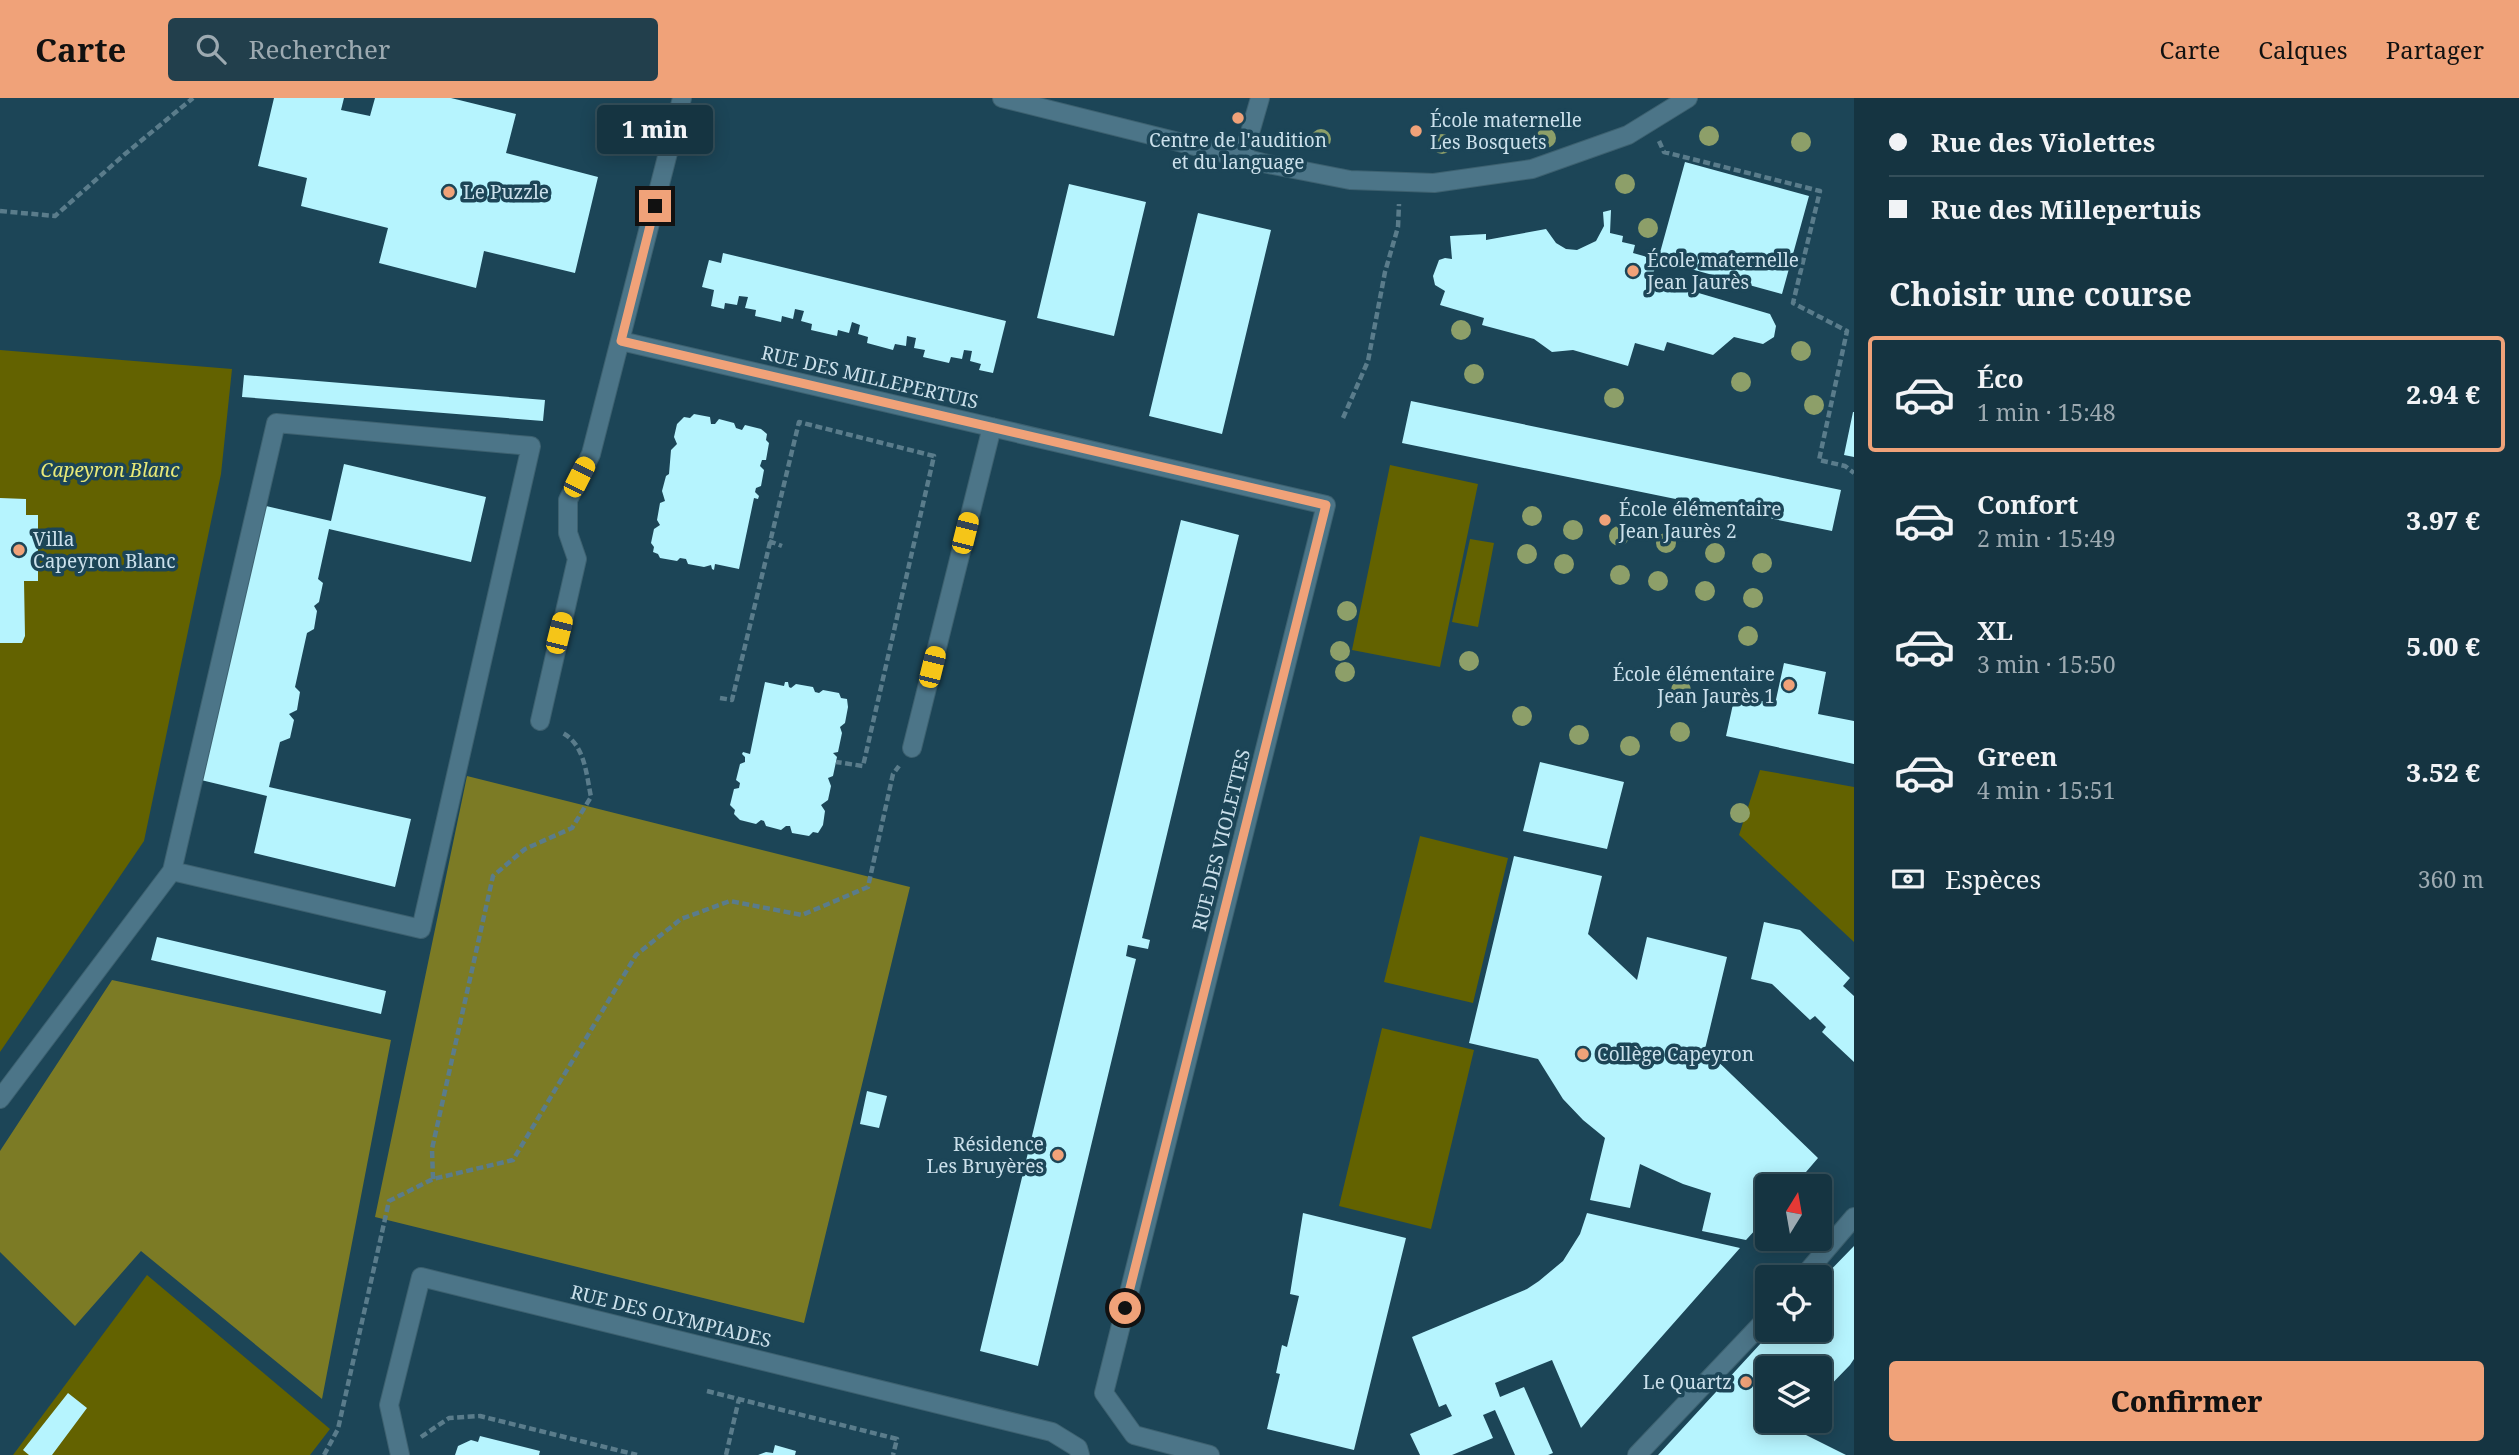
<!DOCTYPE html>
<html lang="fr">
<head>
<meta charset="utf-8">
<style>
  body { margin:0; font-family:"Noto Serif",serif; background:#223f4c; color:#f1f3f6; height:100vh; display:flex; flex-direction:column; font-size:26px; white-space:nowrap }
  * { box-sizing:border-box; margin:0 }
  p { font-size:23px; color:#9daab1 }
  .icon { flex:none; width:38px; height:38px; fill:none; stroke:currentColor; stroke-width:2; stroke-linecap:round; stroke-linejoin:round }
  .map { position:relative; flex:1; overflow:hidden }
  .drawer { display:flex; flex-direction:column; background:#153441; width:665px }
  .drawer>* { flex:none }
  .hud { display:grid; align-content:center; height:154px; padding:0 35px; background:#153441 }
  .needle { width:46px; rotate:11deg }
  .controls { position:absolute; left:1755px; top:1076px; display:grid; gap:14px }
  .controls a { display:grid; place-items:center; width:77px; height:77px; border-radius:7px; background:#153441; box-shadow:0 4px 18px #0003,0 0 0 2px #344f5a; font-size:35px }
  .end { position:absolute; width:32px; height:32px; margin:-16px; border:9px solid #f0a279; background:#111; box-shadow:0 0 0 4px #111 }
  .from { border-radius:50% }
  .bubble { position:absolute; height:49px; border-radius:7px; background:#153441; box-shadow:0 4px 18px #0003,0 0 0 2px #344f5a; font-size:23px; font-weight:800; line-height:49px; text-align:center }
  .car { position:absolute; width:21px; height:42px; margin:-21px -10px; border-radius:9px; box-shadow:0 0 5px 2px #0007; background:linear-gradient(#f5c518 24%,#345 0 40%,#f5c518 0 76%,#345 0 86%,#f5c518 0) }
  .hud b { display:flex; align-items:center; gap:24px; height:66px; font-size:26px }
  .hud b+b { border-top:2px solid #344f5a }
  .hud i { width:18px; height:18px; background:#f1f3f6 }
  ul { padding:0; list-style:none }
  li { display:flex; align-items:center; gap:21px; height:116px; margin:0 14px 10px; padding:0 21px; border:4px solid transparent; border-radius:7px }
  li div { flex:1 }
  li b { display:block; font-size:26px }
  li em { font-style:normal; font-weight:800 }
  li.active { border-color:#f0a279 }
  li>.icon { width:63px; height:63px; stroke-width:1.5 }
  h2 { padding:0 35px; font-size:32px; line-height:84px }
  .pay { display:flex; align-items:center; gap:18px; height:77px; padding:0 35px; font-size:26px }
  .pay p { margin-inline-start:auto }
  .primary-button { display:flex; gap:14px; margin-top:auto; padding:14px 35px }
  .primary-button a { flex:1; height:80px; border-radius:7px; background:#f0a279; color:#111; font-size:28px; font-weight:800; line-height:80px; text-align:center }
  header { display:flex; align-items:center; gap:42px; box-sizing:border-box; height:98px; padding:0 35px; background:#f0a279; color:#111 }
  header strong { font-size:33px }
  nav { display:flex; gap:38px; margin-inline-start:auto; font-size:24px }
  .search { width:490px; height:63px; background:#223f4c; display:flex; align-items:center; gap:18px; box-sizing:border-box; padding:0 24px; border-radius:7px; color:#9daab1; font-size:26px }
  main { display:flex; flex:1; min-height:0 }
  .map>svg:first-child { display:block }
</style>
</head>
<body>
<header>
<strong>Carte</strong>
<div class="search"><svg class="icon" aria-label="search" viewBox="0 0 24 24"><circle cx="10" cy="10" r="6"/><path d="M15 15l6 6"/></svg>Rechercher</div>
<nav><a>Carte</a><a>Calques</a><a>Partager</a></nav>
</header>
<main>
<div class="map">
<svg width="1854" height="1357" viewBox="0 0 1854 1357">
  <rect width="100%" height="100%" fill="#1c4557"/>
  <path fill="#636200" d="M0,252L232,271L221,376L144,743L0,954Z
    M1390,367L1478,386L1440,569L1352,552Z
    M1470,441L1494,445L1478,529L1452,524Z
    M1760,672L1854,689V844L1739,737Z
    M1420,738L1508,760L1473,905L1384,884Z
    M1382,930L1474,952L1431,1131L1339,1108Z
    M147,1177L330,1331L310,1357H13Z"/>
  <path fill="#7c7b25" d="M467,678L910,789L804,1225L375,1119Z
    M112,882L391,942L322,1301L141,1153L75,1228L0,1154V1053Z"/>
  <path fill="#b6f4fe" d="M274,0H344L341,12L370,18L375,0H451L516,16L506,55L598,79L575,175L484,153L476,190L379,165L388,130L301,108L307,80L258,68Z
    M1685,64L1809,98L1782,196L1658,162Z
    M1069,86L1146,104L1114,238L1037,220Z
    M1611,112L1610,135L1623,138L1622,144L1635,147L1633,155L1658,162L1651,181L1770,216L1776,228L1774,239L1763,246L1734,239L1713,257L1667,244L1664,253L1635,245L1628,268L1573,252L1552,254L1534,241L1482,227L1484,220L1440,207L1445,193L1435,187L1433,178L1439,162L1445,160L1452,161L1450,138L1486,136V142L1546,131L1556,145L1566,151L1577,152L1596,143L1604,128L1603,114Z
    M1198,115L1271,132L1222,336L1149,318Z
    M723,155L1006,223L993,275L979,272L981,266L970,263L972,253L964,252L962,261L951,259L949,265L923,259L925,252L914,250L916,240L907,238L906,248L895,246L893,252L867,245L868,239L858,236L860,227L852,224L849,235L838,232L837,238L811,232L812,226L801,223L804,213L795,211L793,221L782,218L781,224L755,218L756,212L745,210L748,199L739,198L737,207L725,205L724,211L711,208L714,192L702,189L709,162L721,165Z
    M244,277L545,302L543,323L242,299Z
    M1411,303L1841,392L1832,433L1402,345Z
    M1853,314H1854V359L1844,357Z
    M694,316L710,319L711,326H715L719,321L734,325L736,330L742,332L745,327L761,331L767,336L766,342L769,345L766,362H762L760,368L764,372L761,388L756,390L755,394L759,398L758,401L754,400L739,471L715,466L714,472L712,471L711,467L704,469L688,466L686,461L680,460L677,463L660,460L658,456L653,454L654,449L651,445L654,431L660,427L657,422L660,405L665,403L662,393L666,378L669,376L671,352L677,346L674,339L677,326L684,319L690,320Z
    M344,366L486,399L471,464L329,431L318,481L323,485L319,504L314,508L317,513L314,531L307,535L295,589L300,594L297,612L289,616L294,622L290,640L280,644L269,689L411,721L395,789L254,755L267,698L201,682L266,408L331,423Z
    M0,400L26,401V417H38V483H24L25,538L22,545H0Z
    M1181,422L1239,437L1142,840L1150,842L1148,851L1128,847L1126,858L1136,861L1038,1268L980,1253Z
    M1784,565L1826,574L1818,616L1854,623V666L1726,638L1735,597L1775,606Z
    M765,584L784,588L785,584H788L789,589L791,590L796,586L813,589L815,594L819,595L823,592L839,595L841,600L847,601L848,609L845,625L840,629L842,635L838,654L833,655L837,659L833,678L828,680L831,688L828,702L821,707L825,713L823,727L818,735L813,734L809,738L792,735L790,728H786L781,732L766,728L764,723L761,722L756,726L740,722L734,716L735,712L730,707L734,691L739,690L740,685L736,682L740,666L745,664V659L742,656L743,654L750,656Z
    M1540,664L1624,684L1607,751L1523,733Z
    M1514,758L1602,778L1588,836L1637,882L1647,839L1727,859L1705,951L1818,1060L1794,1088H1768V1118L1746,1142L1702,1133L1711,1095L1683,1086L1640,1066L1630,1110L1590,1102L1605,1040L1583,1022L1563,1001L1538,961L1469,945Z
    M1764,824L1800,832L1850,880L1843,888L1854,898V964L1822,934L1826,929L1815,918L1810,922L1772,886L1751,881Z
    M157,839L386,893L381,916L151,862Z
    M867,993L887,998L879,1030L860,1026Z
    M1303,1115L1406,1140L1354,1352L1267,1331L1280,1276L1276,1275L1282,1247L1287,1249L1299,1198L1290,1196Z
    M1587,1115L1740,1150L1581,1330L1552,1262L1495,1285L1500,1299L1524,1289L1553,1355L1548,1357H1515L1495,1312L1483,1317L1493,1340L1452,1357H1420L1410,1336L1452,1318L1446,1306L1439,1309L1412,1239L1527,1191L1539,1183L1563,1163L1580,1136Z
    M1854,1148V1261L1850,1267L1820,1298V1270H1768V1323H1796L1790,1329L1846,1357H1658L1773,1232H1820V1183Z
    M68,1295L87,1310L52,1357H29L23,1352Z
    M480,1338L540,1353L539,1357H455L458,1348L471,1342L478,1344Z
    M775,1347L796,1353L795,1357H758L766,1354L773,1355Z"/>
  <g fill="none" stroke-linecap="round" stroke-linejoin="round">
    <g stroke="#3d6170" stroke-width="20">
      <path id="street" d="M1002,0L1263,65L1350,82L1434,85L1532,71L1628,37L1688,0
        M1243,59L1260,0
        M621,243L1326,407L1104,1295L1134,1337L1210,1357
        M540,623L577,461L568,435V402L591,356L682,0
        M912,650L992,329
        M0,1001L172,773L276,325L531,348L421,831L172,773
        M1802,1180L1854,1119
        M400,1357L389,1307L421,1179L1052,1334L1078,1350L1080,1357
        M1637,1357L1768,1219"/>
    </g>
    <path stroke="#5a7c8b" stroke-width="4.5" stroke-dasharray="7 3.5" stroke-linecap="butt" d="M1659,43L1664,54L1820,93L1793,205L1847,233L1819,362L1845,368L1854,375
      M0,113L55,118L125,56L193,0
      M1343,320L1368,263L1385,174L1398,129L1399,106
      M769,443L782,448
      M720,600L732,602L799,324L934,358L863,668L836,664
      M433,1081L432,1051L493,778L525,751L572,730L591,699C586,675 585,646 561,634
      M707,1293L897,1341L893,1357
      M421,1339L449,1320L480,1318L637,1357
      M324,1357L338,1331L389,1103L433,1081L513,1062L636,857L681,821L730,803L802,817L868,789L893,676L899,668
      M726,1357L739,1301"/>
    <use href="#street" stroke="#4c7588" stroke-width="18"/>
  </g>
  <g fill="#8d9f69">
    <circle cx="1709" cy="38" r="10"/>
    <circle cx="1546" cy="40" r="10"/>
    <circle cx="1321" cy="41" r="10"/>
    <circle cx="1801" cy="44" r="10"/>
    <circle cx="1442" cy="46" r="10"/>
    <circle cx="1625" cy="86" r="10"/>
    <circle cx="1648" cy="130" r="10"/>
    <circle cx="1461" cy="232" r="10"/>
    <circle cx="1801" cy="253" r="10"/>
    <circle cx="1474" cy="276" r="10"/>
    <circle cx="1741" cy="284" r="10"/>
    <circle cx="1614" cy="300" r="10"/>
    <circle cx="1814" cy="307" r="10"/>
    <circle cx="1532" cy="418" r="10"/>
    <circle cx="1573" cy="432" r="10"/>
    <circle cx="1619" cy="438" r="10"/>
    <circle cx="1666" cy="445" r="10"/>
    <circle cx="1715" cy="455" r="10"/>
    <circle cx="1527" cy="456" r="10"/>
    <circle cx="1762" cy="465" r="10"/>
    <circle cx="1564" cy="466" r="10"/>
    <circle cx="1620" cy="477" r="10"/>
    <circle cx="1658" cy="483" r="10"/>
    <circle cx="1705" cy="493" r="10"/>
    <circle cx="1753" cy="500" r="10"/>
    <circle cx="1347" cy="513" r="10"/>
    <circle cx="1748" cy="538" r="10"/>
    <circle cx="1340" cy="553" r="10"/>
    <circle cx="1469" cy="563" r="10"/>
    <circle cx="1345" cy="574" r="10"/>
    <circle cx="1681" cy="592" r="10"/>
    <circle cx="1522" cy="618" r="10"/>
    <circle cx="1680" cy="634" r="10"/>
    <circle cx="1579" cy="637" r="10"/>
    <circle cx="1630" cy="648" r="10"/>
    <circle cx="1740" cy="715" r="10"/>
  </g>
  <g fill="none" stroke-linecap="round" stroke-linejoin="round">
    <path stroke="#f0a279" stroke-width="9" d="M655,108L621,243L1326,407L1125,1210"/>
  </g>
  <g fill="#f0a279" stroke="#1c4557" stroke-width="2.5">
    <circle cx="1238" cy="20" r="7"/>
    <circle cx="1416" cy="33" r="7"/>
    <circle cx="449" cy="94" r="7"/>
    <circle cx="1633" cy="173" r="7"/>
    <circle cx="1605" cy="422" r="7"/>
    <circle cx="19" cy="452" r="7"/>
    <circle cx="1789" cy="587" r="7"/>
    <circle cx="1583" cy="956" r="7"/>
    <circle cx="1058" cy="1057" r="7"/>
    <circle cx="1746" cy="1284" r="7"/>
  </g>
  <g text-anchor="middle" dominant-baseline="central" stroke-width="7" stroke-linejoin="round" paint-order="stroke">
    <g font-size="19" fill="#cbe0eb" stroke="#1c4557" text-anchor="start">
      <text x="1430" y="22">École maternelle<tspan x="1430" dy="22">Les Bosquets</tspan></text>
      <text x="1238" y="42" text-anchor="middle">Centre de l'audition<tspan x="1238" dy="22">et du language</tspan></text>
      <text x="463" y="94">Le Puzzle</text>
      <text x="1647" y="162">École maternelle<tspan x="1647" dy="22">Jean Jaurès</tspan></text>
      <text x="1619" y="411">École élémentaire<tspan x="1619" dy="22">Jean Jaurès 2</tspan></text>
      <text x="33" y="441">Villa<tspan x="33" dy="22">Capeyron Blanc</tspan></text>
      <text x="1775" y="576" text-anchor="end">École élémentaire<tspan x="1775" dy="22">Jean Jaurès 1</tspan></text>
      <text x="1597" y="956">Collège Capeyron</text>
      <text x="1044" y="1046" text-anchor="end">Résidence<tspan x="1044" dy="22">Les Bruyères</tspan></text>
      <text x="1732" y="1284" text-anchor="end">Le Quartz</text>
    </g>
    <g font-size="19" fill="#cbe0eb" stroke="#1c4557">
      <text transform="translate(870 279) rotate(13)">RUE DES MILLEPERTUIS</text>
      <text transform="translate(1221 742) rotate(-76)">RUE DES VIOLETTES</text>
      <text transform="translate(671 1218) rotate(14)">RUE DES OLYMPIADES</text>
    </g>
    <g font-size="19" font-style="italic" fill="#e9e977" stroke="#1c4557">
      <text x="110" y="372">Capeyron Blanc</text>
    </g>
  </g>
</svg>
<div class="controls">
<a><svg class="needle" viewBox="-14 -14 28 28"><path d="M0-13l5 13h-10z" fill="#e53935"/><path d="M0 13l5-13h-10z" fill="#9daab1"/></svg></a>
<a><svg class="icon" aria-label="locate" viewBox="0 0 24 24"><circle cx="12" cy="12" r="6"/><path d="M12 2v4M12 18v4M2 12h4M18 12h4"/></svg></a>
<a><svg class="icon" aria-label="layers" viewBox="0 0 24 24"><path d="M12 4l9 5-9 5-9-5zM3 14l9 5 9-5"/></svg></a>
</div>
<i class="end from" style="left:1125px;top:1210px"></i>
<i class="end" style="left:655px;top:108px"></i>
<div class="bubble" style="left:597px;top:7px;width:116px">1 min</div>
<i class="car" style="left:579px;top:379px;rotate:27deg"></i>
<i class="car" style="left:965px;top:435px;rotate:14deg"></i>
<i class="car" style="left:559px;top:535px;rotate:14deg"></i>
<i class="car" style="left:932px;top:569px;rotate:14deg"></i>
</div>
<section class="drawer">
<div class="hud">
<b><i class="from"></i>Rue des Violettes</b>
<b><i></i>Rue des Millepertuis</b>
</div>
<h2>Choisir une course</h2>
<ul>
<li class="active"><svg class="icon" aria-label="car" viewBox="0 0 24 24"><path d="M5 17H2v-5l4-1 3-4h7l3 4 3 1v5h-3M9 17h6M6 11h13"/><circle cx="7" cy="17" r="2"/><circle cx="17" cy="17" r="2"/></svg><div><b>Éco</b><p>1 min · 15:48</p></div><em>2.94 €</em></li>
<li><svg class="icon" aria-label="car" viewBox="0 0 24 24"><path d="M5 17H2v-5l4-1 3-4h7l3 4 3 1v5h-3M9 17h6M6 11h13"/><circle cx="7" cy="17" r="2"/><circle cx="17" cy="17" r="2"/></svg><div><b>Confort</b><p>2 min · 15:49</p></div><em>3.97 €</em></li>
<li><svg class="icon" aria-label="car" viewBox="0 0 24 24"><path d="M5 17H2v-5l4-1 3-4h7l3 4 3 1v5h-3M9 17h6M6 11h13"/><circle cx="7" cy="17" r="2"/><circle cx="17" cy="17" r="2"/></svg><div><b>XL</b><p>3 min · 15:50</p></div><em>5.00 €</em></li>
<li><svg class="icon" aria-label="car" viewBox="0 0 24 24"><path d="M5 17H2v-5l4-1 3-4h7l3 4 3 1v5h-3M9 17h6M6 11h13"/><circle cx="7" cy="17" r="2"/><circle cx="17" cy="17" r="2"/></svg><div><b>Green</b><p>4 min · 15:51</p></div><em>3.52 €</em></li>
</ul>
<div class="pay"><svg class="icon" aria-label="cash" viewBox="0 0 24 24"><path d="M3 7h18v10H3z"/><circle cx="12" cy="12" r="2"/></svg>Espèces<p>360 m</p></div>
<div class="primary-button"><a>Confirmer</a></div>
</section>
</main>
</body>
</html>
